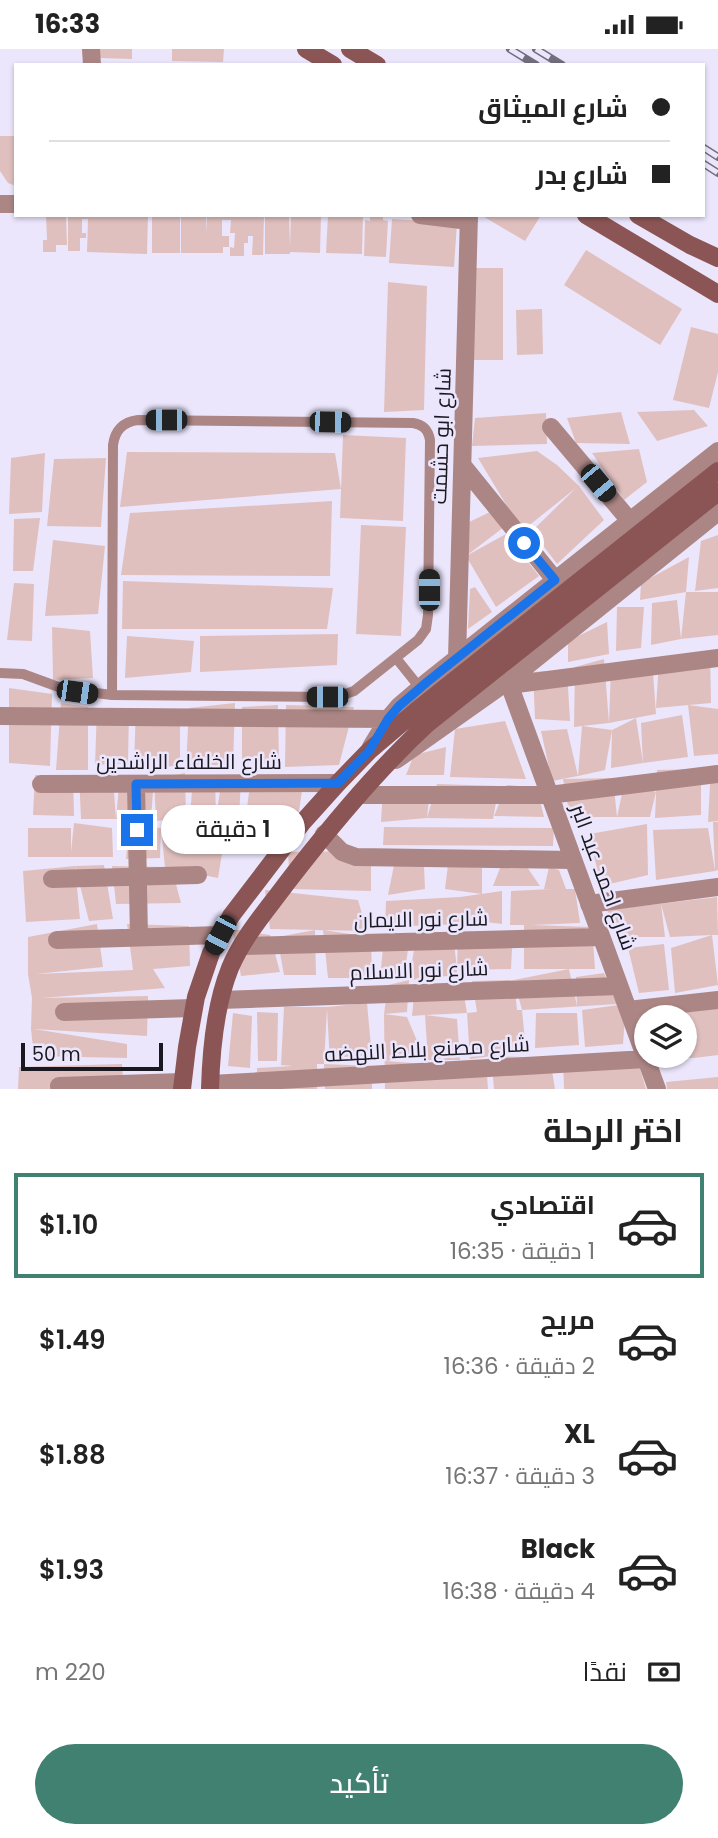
<!DOCTYPE html>
<html lang="ar">
<head>
<meta charset="utf-8">
<style>
  body { margin:0; font-family:Poppins,Cairo,sans-serif; background:#f2f2f2; color:#222; direction:rtl; height:100vh; display:flex; flex-direction:column; font-size:26px; white-space:nowrap }
  * { box-sizing:border-box; margin:0 }
  p { font-size:23px; color:#767676 }
  .icon { flex:none; width:38px; height:38px; fill:none; stroke:currentColor; stroke-width:2; stroke-linecap:round; stroke-linejoin:round }
  .map { position:relative; height:1040px; overflow:hidden; direction:ltr }
  .side { display:flex; flex-direction:column; background:#fff; flex:1 }
  .side>* { flex:none }
  .top-card { position:absolute; left:14px; top:14px; width:691px; height:154px; border-radius:0px; box-shadow:0 2px 5px #0004; direction:rtl; display:grid; align-content:center; height:154px; padding:0 35px; background:#fff }
  .buttons { position:absolute; left:634px; top:956px; display:grid; gap:14px }
  .buttons a { display:grid; place-items:center; width:63px; height:63px; border-radius:50%; background:#fff; box-shadow:0 2px 5px #0004; font-size:35px }
  .scale { position:absolute; left:21px; bottom:18px; width:142px; box-sizing:border-box; padding-left:7px; border:4px solid #1a1821; border-top:0; font-size:19px; line-height:24px; white-space:nowrap; color:#1a1821; -webkit-text-stroke:5px #ebe6fc; paint-order:stroke }
  .end { position:absolute; width:32px; height:32px; margin:-16px; border:9px solid #1a73e8; background:#fff; box-shadow:0 0 0 4px #fff }
  .from { border-radius:50% }
  .bubble { position:absolute; height:49px; border-radius:24px; background:#fff; box-shadow:0 2px 5px #0004; font-size:23px; font-weight:600; line-height:49px; text-align:center; direction:rtl }
  .car { position:absolute; width:21px; height:42px; margin:-21px -10px; border-radius:9px; box-shadow:0 0 5px 2px #0007; background:linear-gradient(#222 24%,#8ab4d8 0 40%,#222 0 76%,#8ab4d8 0 86%,#222 0) }
  .top-card b { display:flex; align-items:center; gap:24px; height:66px; font-size:26px }
  .top-card b+b { border-top:2px solid #e0e0e0 }
  .top-card i { width:18px; height:18px; background:#222 }
  ul { padding:0; list-style:none }
  li { display:flex; align-items:center; gap:21px; height:105px; margin:0 14px 10px; padding:0 21px; border:4px solid transparent; border-radius:0px }
  li div { flex:1 }
  li b { display:block; font-size:26px }
  li em { font-style:normal; font-weight:600 }
  li.active { border-color:#408172 }
  li>.icon { width:63px; height:63px; stroke-width:1.5 }
  h2 { padding:0 35px; font-size:32px; line-height:84px }
  .pay { display:flex; align-items:center; gap:18px; height:77px; padding:0 35px; font-size:26px }
  .pay p { margin-inline-start:auto }
  .cta { display:flex; gap:14px; margin-top:auto; padding:14px 35px }
  .cta a { flex:1; height:80px; border-radius:42px; background:#408172; color:#fff; font-size:28px; font-weight:600; line-height:80px; text-align:center }
  .status { display:flex; justify-content:space-between; align-items:center; height:49px; padding:0 35px; background:#fff; direction:ltr }
  .status svg { height:19px; fill:currentColor }
  .map>svg:first-child { display:block }
</style>
</head>
<body>
<div class="status"><b>16:33</b><svg viewBox="0 0 49 12"><path d="M0 12V9h3v3zM5 12V6h3v6zM10 12V3h3v9zM15 12V0h3v12zM26 1h20v11H26zM47 4h2v5h-2z"/></svg></div>
<div class="map">
<svg width="718" height="1040" viewBox="0 0 718 1040">
  <rect width="100%" height="100%" fill="#ebe6fc"/>
  <path fill="#e0c0be" fill-rule="evenodd" d="M99,0H132V10L98,9Z
    M172,0H224L223,13L172,12Z
    M0,87H16V137L8,134L0,122Z
    M46,166H66L67,196H56V203H43V191H47Z
    M68,166H148L147,205L87,203L88,170H82V184H86V189H80V202H68Z
    M152,166H180V204H152Z
    M181,166H206L207,184V166H264L263,206H252L253,187H248V194H244V207H230V198L234,199L235,184H230L231,171H222V187H229V198H223V204H181Z
    M265,166H289L290,197L291,166L321,167L320,204L290,203V205H265Z
    M328,166H363L362,205L326,204Z
    M370,166L383,167V171L388,172L386,208L364,207L365,171L370,172Z
    M481,166H541L525,192Z
    M392,170L457,174L454,218L389,214Z
    M586,201L682,260L660,296L564,236Z
    M473,219H503V311H473Z
    M388,233L427,237L424,361L384,363Z
    M542,260L543,305L517,306L516,261Z
    M691,278L718,285V323L709,359L673,351Z
    M694,361L708,377L657,392L637,363Z
    M621,363L630,395L576,394L567,369Z
    M546,364L547,395L472,397L475,369Z
    M343,386L406,389L403,472L340,469Z
    M639,400L647,433L624,451L592,404Z
    M537,402L557,416L579,437L604,471L557,515L532,482L576,439L522,482L478,409Z
    M127,403L335,404L341,440L120,458Z
    M45,404L42,463L9,465L11,409Z
    M106,409L101,478L47,477L54,410Z
    M332,452L330,527L121,526L130,464Z
    M490,463L504,478L466,507L506,485L539,527L496,558L466,507L467,474Z
    M40,469L33,522H13L14,470Z
    M361,476L406,478L401,587L356,585Z
    M718,486V539L695,542L701,492Z
    M53,491L105,497L98,565L45,567Z
    M689,508L686,543L640,551L641,534Z
    M123,532L333,539L327,580H122Z
    M14,534L34,535L32,592L7,591Z
    M475,538L492,563L468,580L470,540Z
    M686,543H718V586L681,590Z
    M677,551L681,590L651,596L652,554Z
    M617,558H644L641,599L616,602Z
    M607,573L609,605L568,613V592Z
    M52,578L90,582L93,629L53,631Z
    M338,585L337,616L200,623V587Z
    M127,587L194,592L191,623L125,629Z
    M710,604L711,654L656,659L659,611Z
    M604,610L609,674L611,617L652,610L656,665L609,674L582,677L612,681L636,669L643,714L611,719L612,681L605,721L578,727L552,732L541,682L567,680L578,727L582,677L574,678L575,618Z
    M567,621L570,672L535,670L533,623Z
    M9,639L52,645L50,717L9,714Z
    M61,654L88,658V721H56Z
    M235,654L233,717H186L189,659Z
    M278,656L279,715L242,713V658Z
    M286,656L354,658L339,716L285,718Z
    M688,656L718,660V705L694,707Z
    M97,659L129,661L128,714L95,716Z
    M136,659L180,661V718L134,715Z
    M682,666L688,708L643,714L641,674Z
    M505,672L526,730L450,728L455,680Z
    M446,698L444,726H406L414,706Z
    M718,716V772L708,773L711,717Z
    M701,720V766L655,769L657,721Z
    M185,724L186,769L156,772L154,730Z
    M35,726L73,727L74,767L33,766Z
    M79,726L113,728L116,770H81Z
    M120,726L154,730L151,769L116,770Z
    M193,727L215,728L216,769H190Z
    M251,727H304L299,763L246,767Z
    M222,728L241,730L239,770L216,769Z
    M613,729L617,768H570L563,730Z
    M625,731L656,743L650,768H617Z
    M437,735L499,737L493,770L427,769Z
    M507,736L537,739L544,768L494,767Z
    M383,738L430,740L427,769L381,773Z
    M713,773H718V821L715,822Z
    M74,774L112,779L113,808H28V779H71V803Z
    M188,774L250,779L242,800L188,785Z
    M647,775L648,826L601,837L589,785Z
    M129,776L161,779L160,809L126,810Z
    M384,778L554,779L553,797L383,796Z
    M161,779L222,805L218,829L172,820L181,854L116,855L112,817L165,818Z
    M708,779L715,822L656,831L653,781Z
    M371,802V842L290,840L288,803Z
    M104,816L113,870L89,872L75,817Z
    M394,816L424,817L425,840L388,846Z
    M448,816L482,819V845L445,840Z
    M75,817L80,870L26,873L23,822Z
    M527,818L540,837H493L500,819Z
    M549,818L559,821L566,840H575L580,874L532,876L592,878L595,920H524V876H510L511,842L552,840H544Z
    M265,841L358,851L367,882L270,880Z
    M502,842V875L462,870V875L385,878L386,852L460,848Z
    M717,848L718,886H712L718,936L675,944L671,899L712,886L670,888L661,855L665,888H618L607,861Z
    M97,875L103,918L36,925L133,921L127,875L189,877L190,917L153,920L165,939L42,949L148,947L147,987L34,980L127,995V1009L34,1007L31,980L32,949L28,925V888Z
    M232,880L270,886L280,923L241,927Z
    M315,881L316,926H284L277,888Z
    M323,881L371,888L372,929H328Z
    M513,882L511,920L457,921V926L409,931L417,883H453L457,921L458,885Z
    M410,886L404,929L380,931L384,887Z
    M664,895L669,941L639,944L628,899Z
    M569,920L577,957L576,928L604,924L617,955L522,961L526,1002L491,1007L550,1009L555,1040H494L491,1007L470,1010L467,964L477,963L472,932L514,931ZM514,931L522,961H517Z
    M409,931L407,963L384,965L407,968L423,1006L386,1012L437,1016L486,1013L488,1040H385L384,965L388,936Z
    M462,934L467,964L425,966L457,970L460,1011H428L425,966L412,967L415,937Z
    M367,954L372,1008L330,1014L327,960L324,1015H317V1040H257V1019L293,1017L281,1016L284,958H327Z
    M626,955L623,995L585,998L582,961Z
    M718,959V1006L694,1009H658L657,1006H684V968H665V966Z
    M257,963L278,964L277,1012H258Z
    M233,964L252,967L250,1019L228,1017Z
    M536,964H577L579,996L535,999Z
    M635,1003L646,1040H564L563,1007Z
    M122,1015L124,1040H18L19,1018Z
    M324,1015L372,1017V1040H325Z
    M718,1028V1040H667L666,1033Z"/>
  <g fill="none" stroke-linecap="round" stroke-linejoin="round">
    <path stroke="#ac8685" stroke-width="10" d="M396,609L420,639
      M0,624L23,625L64,640L112,646L327,648H337L354,642L418,591L426,580L428,566L430,391C428,380 423,376 413,374L138,371C123,373 115,381 113,396L112,646"/>
    <path stroke="#ac8685" stroke-width="18" d="M91,0L92,16
      M0,155H16
      M420,166L469,172
      M551,378L630,472
      M463,417L556,532
      M457,610L469,166
      M508,632L657,1040
      M509,636L718,609
      M0,667L388,670
      M371,698L388,670L399,657L427,633L718,402
      M396,711L508,632L718,463
      M41,735L338,734
      M136,735L139,888
      M359,746H549L718,725
      M324,785L342,803L356,808L573,811
      M52,830L198,826
      M589,855L718,838
      M57,891L220,886
      M242,897L601,888
      M221,951L619,937
      M628,961L718,951
      M64,963L193,959
      M211,1035L646,1010
      M59,1037L182,1033"/>
    <path stroke="#8b5555" stroke-width="18" d="M306,0L333,16
      M350,0L377,16
      M586,166L718,245
      M638,166L690,196L718,209
      M182,1040L187,998L196,948L211,904L231,867L302,774L338,734L369,702L416,662L718,422
      M210,1040C211,1002 216,954 230,919C243,888 266,862 286,835C329,779 375,723 427,675L718,443"/>
    <g stroke="#726e7d" stroke-width="8">
      <path id="rail" d="M510,0L536,16
        M536,0L562,16
        M704,99L718,108
        M704,115L718,124"/>
    </g>
    <use href="#rail" stroke="#ebe6fc" stroke-width="5" stroke-dasharray="16" stroke-linecap="butt"/>
  </g>
  <g fill="none" stroke-linecap="round" stroke-linejoin="round">
    <path stroke="#1a73e8" stroke-width="9" d="M137,781L136,735L338,734L369,702L388,670L399,657L427,633L555,531L524,494"/>
  </g>
  <g text-anchor="middle" dominant-baseline="central" stroke-width="5" stroke-linejoin="round" paint-order="stroke">
    <g font-size="21" fill="#1a1821" stroke="#ebe6fc">
      <text transform="translate(441 387) rotate(-88)">شارع ابو حشمت</text>
      <text x="189" y="712">شارع الخلفاء الراشدين</text>
      <text transform="translate(604 828) rotate(70)">شارع احمد عبد البر</text>
      <text transform="translate(421 870) rotate(-1)">شارع نور الايمان</text>
      <text transform="translate(419 921) rotate(-2)">شارع نور الاسلام</text>
      <text transform="translate(427 1000) rotate(-3)">شارع مصنع بلاط النهضه</text>
    </g>
  </g>
</svg>
<div class="buttons">
<a><svg class="icon" aria-label="layers" viewBox="0 0 24 24"><path d="M12 4l9 5-9 5-9-5zM3 14l9 5 9-5"/></svg></a>
</div>
<div class="scale">50 m</div>
<i class="end from" style="left:524px;top:494px"></i>
<i class="end" style="left:137px;top:781px"></i>
<div class="bubble" style="left:161px;top:756px;width:144px">1 دقيقة</div>
<i class="car" style="left:166px;top:371px;rotate:270deg"></i>
<i class="car" style="left:330px;top:373px;rotate:91deg"></i>
<i class="car" style="left:598px;top:434px;rotate:140deg"></i>
<i class="car" style="left:429px;top:541px;rotate:0deg"></i>
<i class="car" style="left:77px;top:643px;rotate:98deg"></i>
<i class="car" style="left:327px;top:648px;rotate:270deg"></i>
<i class="car" style="left:220px;top:886px;rotate:208deg"></i>
<div class="top-card">
<b><i class="from"></i>شارع الميثاق</b>
<b><i></i>شارع بدر</b>
</div>
</div>
<section class="side">
<h2>اختر الرحلة</h2>
<ul>
<li class="active"><svg class="icon" aria-label="car" viewBox="0 0 24 24"><path d="M5 17H2v-5l4-1 3-4h7l3 4 3 1v5h-3M9 17h6M6 11h13"/><circle cx="7" cy="17" r="2"/><circle cx="17" cy="17" r="2"/></svg><div><b>اقتصادي</b><p>1 دقيقة · 16:35</p></div><em>$1.10</em></li>
<li><svg class="icon" aria-label="car" viewBox="0 0 24 24"><path d="M5 17H2v-5l4-1 3-4h7l3 4 3 1v5h-3M9 17h6M6 11h13"/><circle cx="7" cy="17" r="2"/><circle cx="17" cy="17" r="2"/></svg><div><b>مريح</b><p>2 دقيقة · 16:36</p></div><em>$1.49</em></li>
<li><svg class="icon" aria-label="car" viewBox="0 0 24 24"><path d="M5 17H2v-5l4-1 3-4h7l3 4 3 1v5h-3M9 17h6M6 11h13"/><circle cx="7" cy="17" r="2"/><circle cx="17" cy="17" r="2"/></svg><div><b>XL</b><p>3 دقيقة · 16:37</p></div><em>$1.88</em></li>
<li><svg class="icon" aria-label="car" viewBox="0 0 24 24"><path d="M5 17H2v-5l4-1 3-4h7l3 4 3 1v5h-3M9 17h6M6 11h13"/><circle cx="7" cy="17" r="2"/><circle cx="17" cy="17" r="2"/></svg><div><b>Black</b><p>4 دقيقة · 16:38</p></div><em>$1.93</em></li>
</ul>
<div class="pay"><svg class="icon" aria-label="cash" viewBox="0 0 24 24"><path d="M3 7h18v10H3z"/><circle cx="12" cy="12" r="2"/></svg>نقدًا<p>220 m</p></div>
<div class="cta"><a>تأكيد</a></div>
</section>
</body>
</html>
